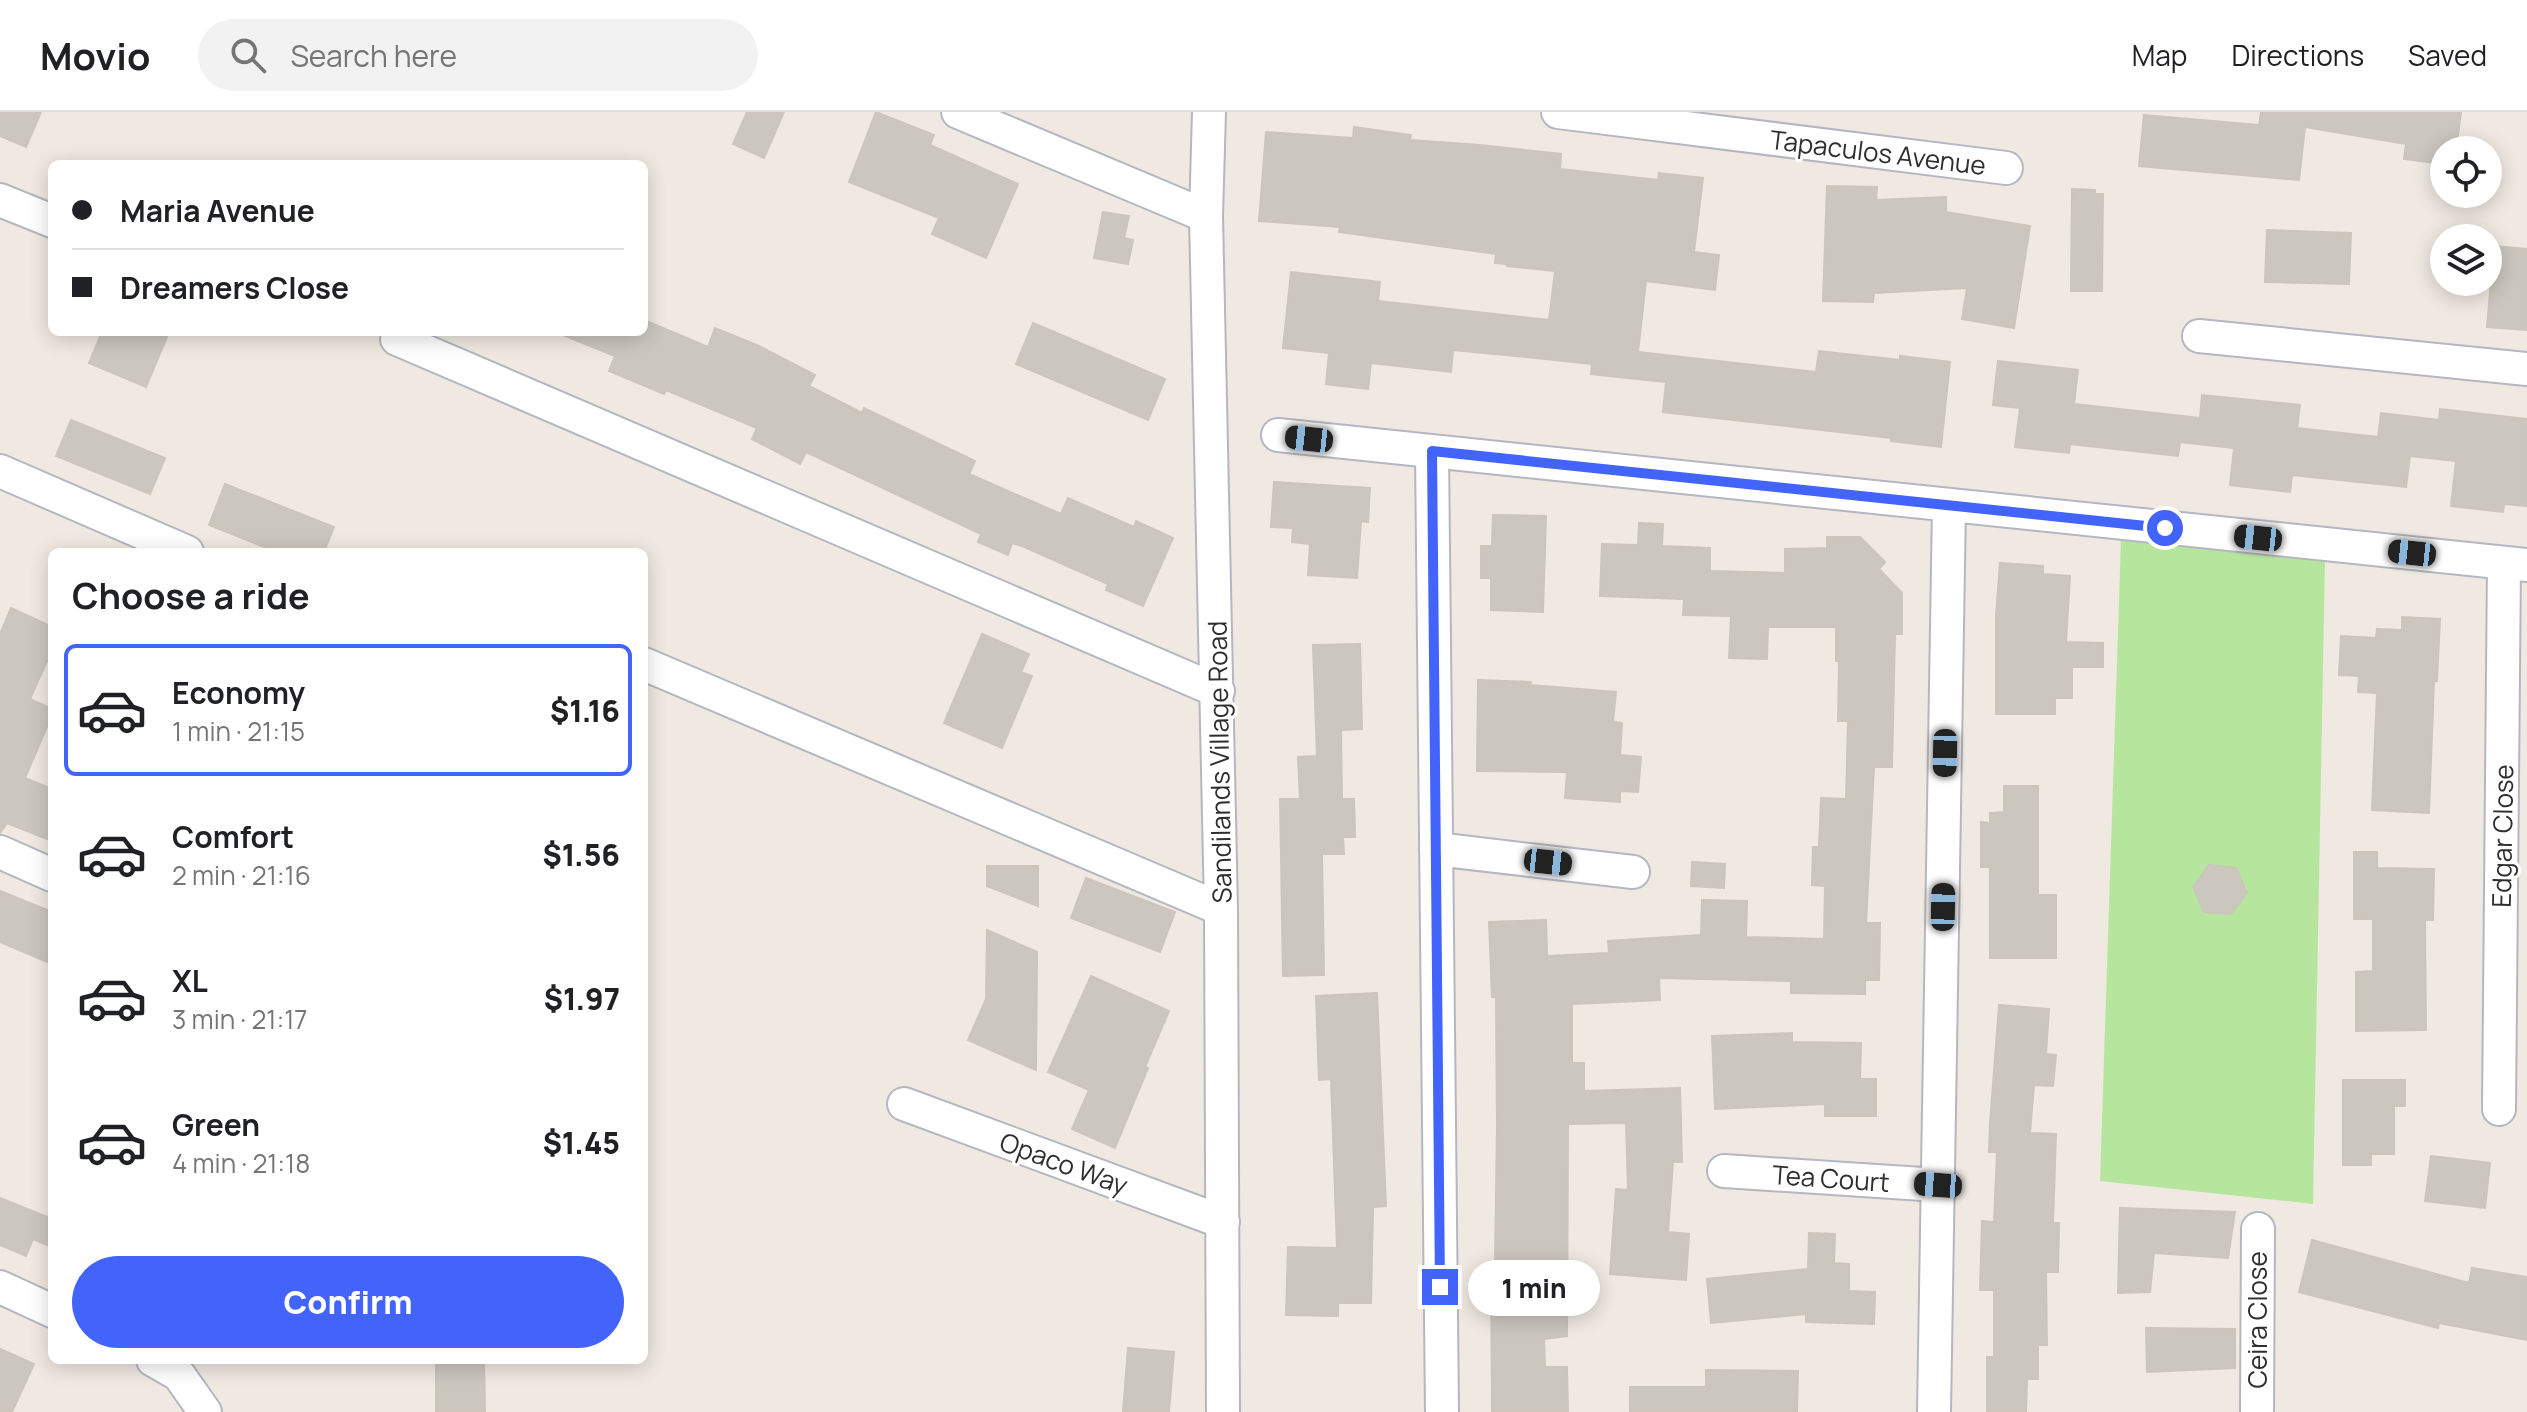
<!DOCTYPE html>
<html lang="en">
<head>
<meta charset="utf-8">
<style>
  body { margin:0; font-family:Manrope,sans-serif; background:#f2f2f2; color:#202124; height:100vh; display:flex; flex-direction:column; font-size:30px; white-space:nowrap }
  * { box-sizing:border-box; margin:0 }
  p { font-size:26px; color:#757577 }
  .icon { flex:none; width:44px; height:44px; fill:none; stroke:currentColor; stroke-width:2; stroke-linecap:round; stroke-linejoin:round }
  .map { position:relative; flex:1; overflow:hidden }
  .details { position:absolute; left:48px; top:436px; width:600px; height:816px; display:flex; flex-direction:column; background:#fff; border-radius:12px; box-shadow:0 4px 20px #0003 }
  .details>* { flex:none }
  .hud { position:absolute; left:48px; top:48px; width:600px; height:176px; border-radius:12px; box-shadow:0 4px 20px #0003; display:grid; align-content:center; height:176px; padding:0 24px; background:#fff }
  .tools { position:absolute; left:2430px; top:24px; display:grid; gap:16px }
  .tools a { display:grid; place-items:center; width:72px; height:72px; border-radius:50%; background:#fff; box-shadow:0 4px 20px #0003; font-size:40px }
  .end { position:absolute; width:36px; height:36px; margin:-18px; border:10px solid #4264fb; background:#fff; box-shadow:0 0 0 4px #fff }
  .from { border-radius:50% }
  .bubble { position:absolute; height:56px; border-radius:28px; background:#fff; box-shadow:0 4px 20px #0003; font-size:26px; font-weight:800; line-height:56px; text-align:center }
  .car { position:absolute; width:24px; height:48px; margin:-24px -12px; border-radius:10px; box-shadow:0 0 6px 2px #0007; background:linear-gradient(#222 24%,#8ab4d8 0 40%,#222 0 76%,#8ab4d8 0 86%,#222 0) }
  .hud b { display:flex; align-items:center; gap:28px; height:76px; font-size:30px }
  .hud b+b { border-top:2px solid #e0e0e0 }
  .hud i { width:20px; height:20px; background:#202124 }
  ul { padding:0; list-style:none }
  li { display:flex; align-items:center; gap:24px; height:132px; margin:0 16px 12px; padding:0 8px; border:4px solid transparent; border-radius:12px }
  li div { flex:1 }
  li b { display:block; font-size:30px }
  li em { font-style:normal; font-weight:800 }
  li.on { border-color:#4264fb }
  li>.icon { width:72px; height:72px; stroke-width:1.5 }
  h2 { padding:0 24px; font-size:36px; line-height:96px }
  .primary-button { display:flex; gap:16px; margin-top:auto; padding:16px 24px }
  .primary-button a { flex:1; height:92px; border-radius:48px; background:#4264fb; color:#fff; font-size:32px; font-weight:800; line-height:92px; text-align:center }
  header { display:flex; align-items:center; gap:48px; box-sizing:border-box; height:112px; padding:0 40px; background:#fff; border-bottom:2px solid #e0e0e0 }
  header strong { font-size:38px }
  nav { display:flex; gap:44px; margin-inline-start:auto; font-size:28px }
  .search { width:560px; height:72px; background:#f2f2f2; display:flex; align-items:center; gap:20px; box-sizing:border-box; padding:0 28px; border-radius:44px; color:#757577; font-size:30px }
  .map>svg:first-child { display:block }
</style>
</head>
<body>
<header>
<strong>Movio</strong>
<div class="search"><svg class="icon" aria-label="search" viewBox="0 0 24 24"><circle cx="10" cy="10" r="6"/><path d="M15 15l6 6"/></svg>Search here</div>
<nav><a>Map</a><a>Directions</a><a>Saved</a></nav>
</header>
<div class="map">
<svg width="2527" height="1300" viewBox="0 0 2527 1300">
  <rect width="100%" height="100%" fill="#efe9e1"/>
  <path fill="#b6e59e" d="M2121,428L2325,446L2313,1092L2100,1069Z"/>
  <path fill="#cbc7bf" stroke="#cbc5ba" stroke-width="2" d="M0,0H41L26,35L0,24Z
    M747,0H784L764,46L733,32Z
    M876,0L934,23L930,33L1018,72L986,146L932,122L939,106L849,70Z
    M2261,0H2461L2456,38H2444V52L2404,47L2406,32L2305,15L2299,68L2139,54L2144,3L2259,13Z
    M1354,15L1411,23L1410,28L1480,33L1561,42L1560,57L1658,68L1659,61L1703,66L1694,140L1719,143L1715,178L1646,169L1638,240L1816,260L1819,239L1900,248V244L1950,250L1941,335L1891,329V326L1663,300L1666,270L1591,262L1592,252L1516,244L1453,238L1451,260L1371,251L1368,277L1326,272L1329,241L1283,236L1291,160L1380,170L1378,189L1549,208L1555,159L1507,154V152L1495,151L1496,142L1339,120L1340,115L1259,109L1266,20L1353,26Z
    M1827,74L1877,75L1876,88L1946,85V100L2030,114L2014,216L1962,207L1967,176L1874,181L1873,190L1823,189Z
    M2072,77L2095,78V82H2103L2102,179H2071Z
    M1103,100L1129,104L1124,126L1133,128L1128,152L1094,146Z
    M2267,118L2351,121L2349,172L2265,170Z
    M2494,134L2527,137V218L2487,215Z
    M644,208L708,235L715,216L759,234L815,263L809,274L862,301L864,296L975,349L969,362L1061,402L1068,386L1134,415L1136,409L1173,426L1143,494L1106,478L1108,472L1022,434L1012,431L1008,443L978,430L981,422L806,340L800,352L752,327L757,316L666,278L664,282L609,259L615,244L558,221L644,220Z
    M1033,211L1165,267L1148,308L1016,252Z
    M102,220H169L146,275L89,251Z
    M1998,249L2078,258L2074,292L2200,306L2202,283L2300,293L2297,316L2378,325L2381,301L2439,308L2440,297L2527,307V394L2504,392L2503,400L2451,394L2456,349L2410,344L2406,375L2292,363L2290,380L2230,373L2234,336L2180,330L2178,344L2070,332L2069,341L2015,335L2020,296L1993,293Z
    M71,308L165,346L150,382L56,344Z
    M1274,370L1370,376L1368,410L1361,409L1357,466L1308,463L1310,432L1292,430L1293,416L1271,415Z
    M225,372L334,415L324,440H277L209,413Z
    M1493,403L1546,404L1543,500L1491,498V466H1481V434H1492Z
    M1639,411L1663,412L1662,434L1710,436V459L1785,461V437L1827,436V425H1860L1885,450L1879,457L1902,481V522H1895L1892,655H1874L1866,811H1880L1879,868H1865V882L1791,881V869L1659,866L1660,888L1572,892V951H1584V979L1680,976L1682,1050H1673L1668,1120L1689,1122L1686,1168L1610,1162L1616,1077L1628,1078L1626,1011L1568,1012L1567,1224L1544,1227L1545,1255H1567L1568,1300H1492L1491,1153H1495L1497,1013L1496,885H1492L1489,810L1546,808L1547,844L1609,841L1608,829L1701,823L1702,788L1747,789L1746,825L1824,827L1825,774L1812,773L1813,735H1819L1821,686L1846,687L1848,609H1838L1839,549H1836V515H1768L1767,547L1729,546L1731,504L1683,503L1684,487L1600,484L1602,432L1638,433Z
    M2000,451L2043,454V462L2070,464L2066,530L2103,531V555H2072V586H2055V602H1996V503Z
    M11,496L52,515V538L30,587L52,597V603L25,666L52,677V729L7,711L0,721V522Z
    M2402,505L2440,507L2437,569H2434L2429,701L2372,698L2377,581L2358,580L2359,564L2339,563L2341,524L2376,526L2377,517L2402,518Z
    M982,522L1029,542L1021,560L1032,564L1002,636L944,611Z
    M1360,532L1362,617L1341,618L1342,687H1354L1355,725H1343L1344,742H1322L1324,863L1283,864L1280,687H1300L1298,645L1317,644L1313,533Z
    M1478,568L1531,570L1530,573L1616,580L1613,610L1622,611L1620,643L1641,645L1638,680L1620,679V690L1565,686L1567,660L1477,659Z
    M2004,674H2038V783H2056V846H1990V755H1981V710L1990,711V701L2004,700Z
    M2354,740H2377V756L2434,757L2433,808H2425L2426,918L2356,919V860L2373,859V807H2354Z
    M1692,750L1725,752L1724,776L1691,774Z
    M2209,753L2236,756L2247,781L2231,802L2204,800L2193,775Z
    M987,754H1038V794L987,774Z
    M1086,766L1175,800L1160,840L1071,806Z
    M0,779L52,800V852L0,830Z
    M987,818L1037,840L1036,958L968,928L986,887Z
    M1091,864L1169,899L1145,955L1148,956L1115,1036L1072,1017L1089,978L1048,960Z
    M1377,881L1386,1094L1373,1095L1371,1191H1338V1204L1286,1203L1288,1135L1337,1136L1331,967L1319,968L1316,884Z
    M1999,893L2049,897L2046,942L2056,943L2053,974L2034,973L2030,1021L2056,1022L2053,1111H2059L2058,1160H2046L2047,1233H2038V1267H2027L2026,1300H1987V1245H1994V1178H1980L1982,1109L1994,1110L1997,1040H1989L1990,1012Z
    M1792,921V930L1861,931L1860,967H1876V1004H1825V992L1715,997L1712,924Z
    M2343,968H2405V994H2394V1042H2371V1053H2343Z
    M2431,1044L2490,1051L2485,1096L2425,1089Z
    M0,1086L52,1107V1135L33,1127L26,1144L0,1133Z
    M2120,1096L2235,1100L2228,1146L2154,1141L2150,1180L2118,1181Z
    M1809,1121L1835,1122L1834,1151L1849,1152V1179L1875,1180L1874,1212L1806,1210V1202L1711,1211L1707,1167L1808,1157Z
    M2312,1128L2469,1171L2472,1156L2527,1165V1228L2439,1211L2438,1216L2299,1180Z
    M2146,1216L2235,1217V1256L2147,1260Z
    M1128,1236L1174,1240L1169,1300H1123Z
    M0,1237L34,1252L12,1300H0Z
    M436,1248H484L485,1300H436Z
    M1706,1258L1798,1259L1797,1300H1630V1275H1706Z"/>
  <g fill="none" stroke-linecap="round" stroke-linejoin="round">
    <g stroke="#b4b7c1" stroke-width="36">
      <path id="street" d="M958,0L1206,104
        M1209,0L1206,104L1221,797L1223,1300
        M1558,0L2006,56
        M0,88L52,109
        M2199,224L2527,257
        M397,227L1218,579
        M1278,323L2527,453
        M1432,339L1442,1300
        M0,359L187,440
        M644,552L1221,797
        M1436,737L1633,760
        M0,740L52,763
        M904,992L1223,1110
        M2499,997L2504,451
        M1724,1059L1938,1073
        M0,1175L52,1199
        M153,1248L179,1263L205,1300
        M1934,1300L1949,394
        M2257,1300L2258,1117"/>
    </g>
    <use href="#street" stroke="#fff" stroke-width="32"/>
  </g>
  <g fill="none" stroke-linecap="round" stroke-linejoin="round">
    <path stroke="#4264fb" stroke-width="10" d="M1440,1175L1432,339L2165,416"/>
  </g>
  <g text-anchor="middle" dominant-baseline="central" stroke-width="6" stroke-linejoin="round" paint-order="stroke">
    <g font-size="26" fill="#2e2e2e" stroke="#fff">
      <text transform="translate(1878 40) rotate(7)">Tapaculos Avenue</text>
      <text transform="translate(1219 650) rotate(-91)">Sandilands Village Road</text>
      <text transform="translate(2502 724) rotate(-89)">Edgar Close</text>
      <text transform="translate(1064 1051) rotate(20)">Opaco Way</text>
      <text transform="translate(1831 1066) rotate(4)">Tea Court</text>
      <text transform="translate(2257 1208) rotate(-90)">Ceira Close</text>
    </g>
  </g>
</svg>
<div class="tools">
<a><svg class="icon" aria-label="locate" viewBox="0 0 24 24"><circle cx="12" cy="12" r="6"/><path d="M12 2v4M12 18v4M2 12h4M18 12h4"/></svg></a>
<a><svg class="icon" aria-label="layers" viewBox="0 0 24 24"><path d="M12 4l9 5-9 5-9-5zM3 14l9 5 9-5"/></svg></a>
</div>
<i class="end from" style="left:2165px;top:416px"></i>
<i class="end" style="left:1440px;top:1175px"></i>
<div class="bubble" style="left:1468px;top:1148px;width:132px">1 min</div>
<i class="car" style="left:1309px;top:327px;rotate:276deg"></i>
<i class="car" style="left:2258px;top:426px;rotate:276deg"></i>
<i class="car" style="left:2412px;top:441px;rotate:276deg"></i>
<i class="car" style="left:1945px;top:641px;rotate:181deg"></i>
<i class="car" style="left:1548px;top:750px;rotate:96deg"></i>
<i class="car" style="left:1943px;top:795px;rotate:1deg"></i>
<i class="car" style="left:1938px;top:1073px;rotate:274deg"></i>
<div class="hud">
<b><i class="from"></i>Maria Avenue</b>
<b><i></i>Dreamers Close</b>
</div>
<section class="details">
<h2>Choose a ride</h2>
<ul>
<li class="on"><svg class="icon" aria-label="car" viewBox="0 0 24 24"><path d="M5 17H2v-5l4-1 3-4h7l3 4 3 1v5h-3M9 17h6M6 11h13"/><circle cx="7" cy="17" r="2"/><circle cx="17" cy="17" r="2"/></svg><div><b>Economy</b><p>1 min · 21:15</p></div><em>$1.16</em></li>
<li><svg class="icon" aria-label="car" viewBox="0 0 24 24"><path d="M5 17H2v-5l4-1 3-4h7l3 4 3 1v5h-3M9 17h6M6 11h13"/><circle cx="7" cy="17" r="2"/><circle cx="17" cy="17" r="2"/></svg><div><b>Comfort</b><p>2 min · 21:16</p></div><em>$1.56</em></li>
<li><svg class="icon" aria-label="car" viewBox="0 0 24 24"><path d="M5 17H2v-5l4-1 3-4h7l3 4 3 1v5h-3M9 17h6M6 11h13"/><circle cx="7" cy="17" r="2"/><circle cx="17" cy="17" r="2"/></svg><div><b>XL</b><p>3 min · 21:17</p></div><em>$1.97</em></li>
<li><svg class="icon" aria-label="car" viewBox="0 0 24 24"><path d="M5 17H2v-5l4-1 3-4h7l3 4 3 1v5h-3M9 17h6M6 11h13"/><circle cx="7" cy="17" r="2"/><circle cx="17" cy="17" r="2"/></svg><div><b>Green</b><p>4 min · 21:18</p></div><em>$1.45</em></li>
</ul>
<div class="primary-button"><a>Confirm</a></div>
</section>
</div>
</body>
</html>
